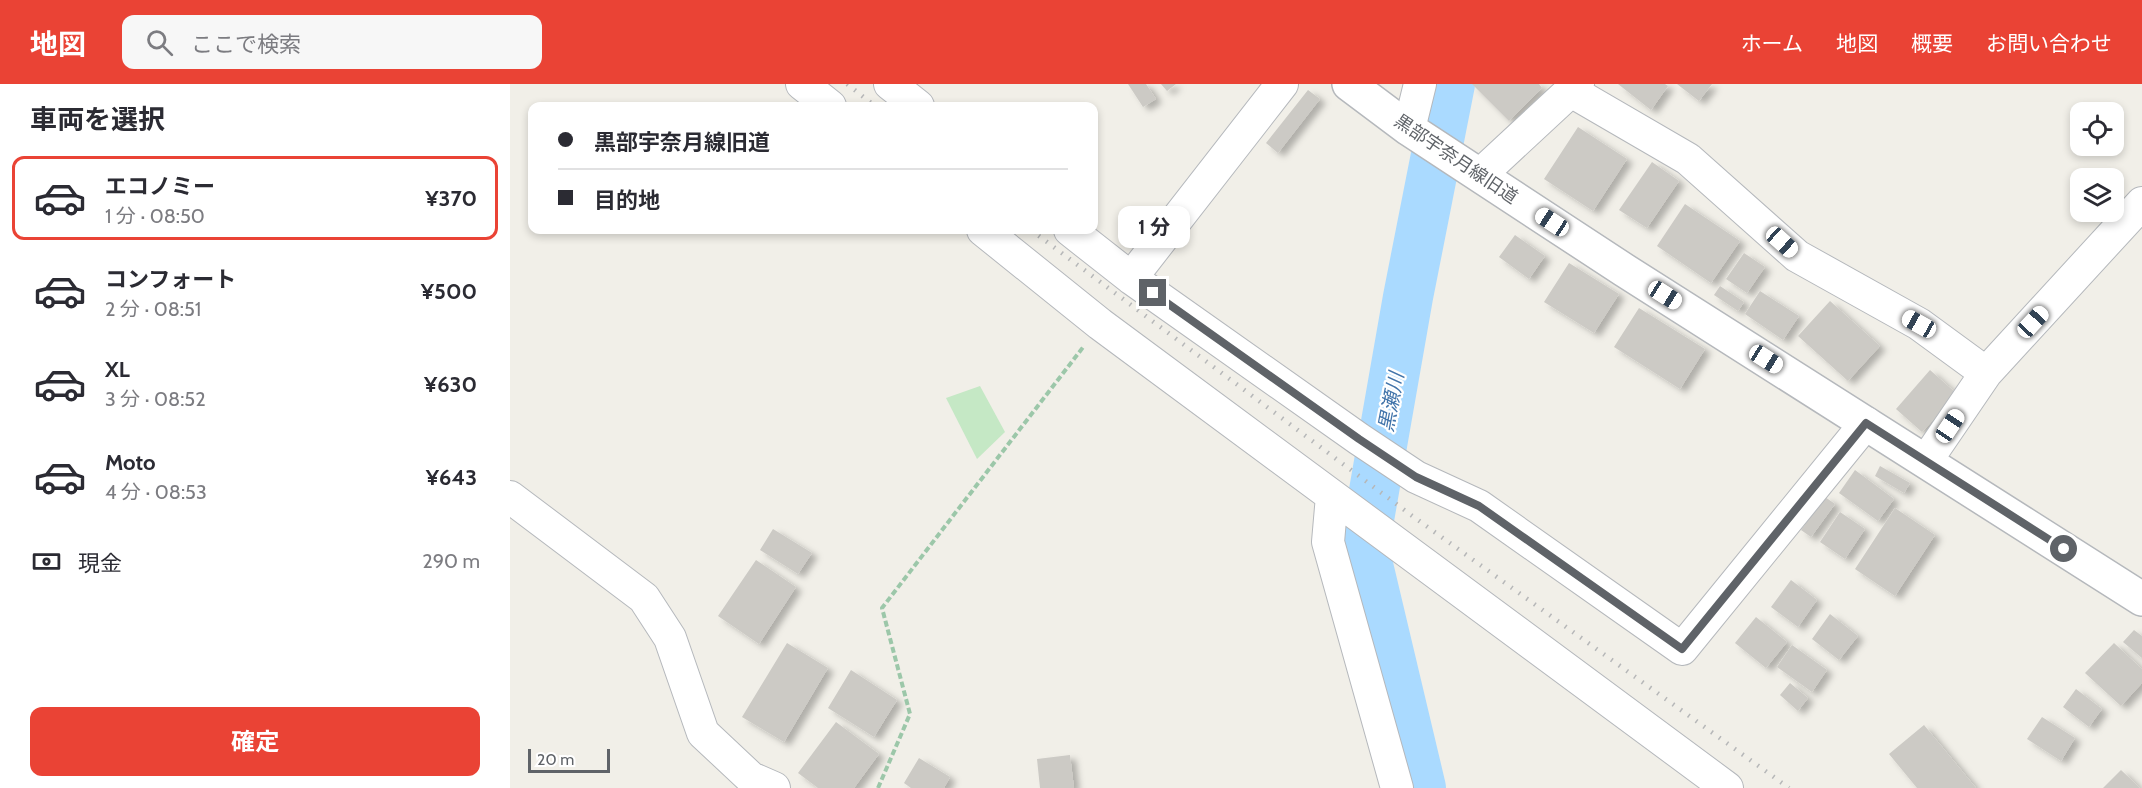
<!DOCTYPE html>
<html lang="ja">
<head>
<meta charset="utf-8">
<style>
  body { margin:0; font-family:Cabin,"Noto Sans JP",sans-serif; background:#f7f7f7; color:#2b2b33; height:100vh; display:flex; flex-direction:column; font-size:22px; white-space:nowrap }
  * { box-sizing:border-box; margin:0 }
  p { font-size:20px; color:#7c7c81 }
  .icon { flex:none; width:33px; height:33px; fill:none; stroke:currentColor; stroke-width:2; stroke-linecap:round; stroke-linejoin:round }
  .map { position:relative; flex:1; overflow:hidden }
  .panel { display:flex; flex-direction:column; background:#fff; width:510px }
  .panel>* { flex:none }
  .top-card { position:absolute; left:18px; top:18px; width:570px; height:132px; border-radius:12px; box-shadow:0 3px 9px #0003; display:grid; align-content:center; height:132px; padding:0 30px; background:#fff }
  .buttons { position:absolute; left:1560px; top:18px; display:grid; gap:12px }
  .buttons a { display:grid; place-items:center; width:54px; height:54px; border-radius:12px; background:#fff; box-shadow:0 3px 9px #0003; font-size:30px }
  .scale { position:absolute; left:18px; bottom:15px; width:82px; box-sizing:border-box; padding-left:6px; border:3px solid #5f6368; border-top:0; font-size:16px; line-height:21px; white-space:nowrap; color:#5f6368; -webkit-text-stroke:4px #fff; paint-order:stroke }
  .end { position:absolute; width:27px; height:27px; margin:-14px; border:8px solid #5f6368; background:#fff; box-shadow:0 0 0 3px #fff }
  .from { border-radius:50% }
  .bubble { position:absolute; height:42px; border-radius:12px; background:#fff; box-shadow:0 3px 9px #0003; font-size:20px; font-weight:700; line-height:42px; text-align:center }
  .car { position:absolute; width:18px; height:36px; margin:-18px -9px; border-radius:8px; box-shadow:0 0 4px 2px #0007; background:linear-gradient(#fff 24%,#345 0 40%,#fff 0 76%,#345 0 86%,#fff 0) }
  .top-card b { display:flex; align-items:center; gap:21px; height:57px; font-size:22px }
  .top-card b+b { border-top:2px solid #e1e1e2 }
  .top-card i { width:15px; height:15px; background:#2b2b33 }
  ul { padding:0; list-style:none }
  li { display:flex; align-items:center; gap:18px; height:84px; margin:0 12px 9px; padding:0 18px; border:3px solid transparent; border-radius:12px }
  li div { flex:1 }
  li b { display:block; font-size:22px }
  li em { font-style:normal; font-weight:700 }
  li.current { border-color:#ea4335 }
  li>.icon { width:54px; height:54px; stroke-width:1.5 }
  h2 { padding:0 30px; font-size:27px; line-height:72px }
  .pay { display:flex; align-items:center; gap:15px; height:66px; padding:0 30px; font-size:22px }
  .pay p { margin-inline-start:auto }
  .cta { display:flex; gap:12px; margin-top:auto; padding:12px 30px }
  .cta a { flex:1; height:69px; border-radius:12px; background:#ea4335; color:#fff; font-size:24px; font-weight:700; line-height:69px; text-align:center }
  header { display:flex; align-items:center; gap:36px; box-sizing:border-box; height:84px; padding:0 30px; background:#ea4335; color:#fff }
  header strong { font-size:28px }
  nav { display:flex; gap:33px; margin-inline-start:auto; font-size:21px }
  .search { width:420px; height:54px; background:#f7f7f7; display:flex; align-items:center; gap:15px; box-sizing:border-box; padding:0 21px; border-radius:12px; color:#7c7c81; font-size:22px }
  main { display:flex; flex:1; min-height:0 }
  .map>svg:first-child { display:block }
</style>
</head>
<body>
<header>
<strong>地図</strong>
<div class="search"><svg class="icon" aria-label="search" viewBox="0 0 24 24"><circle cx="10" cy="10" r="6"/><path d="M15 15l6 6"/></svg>ここで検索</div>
<nav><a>ホーム</a><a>地図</a><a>概要</a><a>お問い合わせ</a></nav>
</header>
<main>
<section class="panel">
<h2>車両を選択</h2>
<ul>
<li class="current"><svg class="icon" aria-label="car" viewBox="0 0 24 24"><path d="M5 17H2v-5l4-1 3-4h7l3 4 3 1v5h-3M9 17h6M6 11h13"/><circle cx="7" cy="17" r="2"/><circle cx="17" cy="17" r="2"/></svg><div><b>エコノミー</b><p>1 分 · 08:50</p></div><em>¥370</em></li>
<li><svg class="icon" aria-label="car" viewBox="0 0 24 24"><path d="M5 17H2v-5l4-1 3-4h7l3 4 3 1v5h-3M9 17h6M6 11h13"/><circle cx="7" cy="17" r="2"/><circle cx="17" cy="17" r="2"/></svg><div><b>コンフォート</b><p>2 分 · 08:51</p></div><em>¥500</em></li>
<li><svg class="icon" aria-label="car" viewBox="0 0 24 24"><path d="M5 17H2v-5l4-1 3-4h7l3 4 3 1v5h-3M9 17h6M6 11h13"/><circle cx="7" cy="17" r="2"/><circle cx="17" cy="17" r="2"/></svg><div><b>XL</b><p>3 分 · 08:52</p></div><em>¥630</em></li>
<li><svg class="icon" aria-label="car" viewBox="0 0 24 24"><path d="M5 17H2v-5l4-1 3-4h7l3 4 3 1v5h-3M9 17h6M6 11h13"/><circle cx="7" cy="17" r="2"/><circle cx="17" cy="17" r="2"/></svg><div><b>Moto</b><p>4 分 · 08:53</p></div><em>¥643</em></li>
</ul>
<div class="pay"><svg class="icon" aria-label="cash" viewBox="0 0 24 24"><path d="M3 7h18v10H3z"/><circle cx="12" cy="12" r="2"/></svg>現金<p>290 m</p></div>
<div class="cta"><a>確定</a></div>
</section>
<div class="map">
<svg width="1632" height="704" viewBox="0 0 1632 704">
  <defs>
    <filter id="shadow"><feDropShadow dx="6" dy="4" stdDeviation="3" flood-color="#0004"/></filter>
  </defs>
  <rect width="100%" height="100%" fill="#f1efe8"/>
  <path fill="#c5e8c5" d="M470,302L495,348L467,375L436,314Z"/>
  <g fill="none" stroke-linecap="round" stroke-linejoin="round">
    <path stroke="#aadaff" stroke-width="50" d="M911,704L854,464L898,213L940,0"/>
  </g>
  <path fill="#cccac5" filter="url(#shadow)" d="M618,0H636L646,15L633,23Z
    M651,0H666L657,7Z
    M962,0H1029L1032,4L999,37Z
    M1108,0H1155L1158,2L1141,26Z
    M1167,0H1202L1189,17Z
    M798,6L810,15L768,69L756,59Z
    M1068,43L1117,75L1083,127L1034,95Z
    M1142,78L1169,97L1137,144L1109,126Z
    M1175,120L1230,157L1201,199L1147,162Z
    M1005,151L1035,172L1019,195L989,173Z
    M1234,169L1255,183L1237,209L1216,195Z
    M1059,179L1109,210L1084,249L1034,218Z
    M1210,202L1234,218L1228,227L1204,211Z
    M1250,207L1289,232L1273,256L1235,230Z
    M1320,217L1370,262L1338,297L1288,252Z
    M1129,224L1195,265L1170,305L1104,263Z
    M1420,286L1447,310L1412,348L1386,325Z
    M1370,382L1400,399L1394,409L1365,392Z
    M1345,386L1384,415L1368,437L1329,409Z
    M1315,413L1325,420L1301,453L1291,446Z
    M1385,424L1425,451L1385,512L1345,485Z
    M1330,428L1355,445L1335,475L1310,458Z
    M263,445L302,469L288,490L250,466Z
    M246,476L286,503L249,560L208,532Z
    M1281,496L1307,516L1288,543L1261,523Z
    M1320,530L1348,552L1329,576L1302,555Z
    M1246,533L1277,558L1256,584L1225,559Z
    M1624,546L1632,552V574L1613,558Z
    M277,559L318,584L274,658L232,633Z
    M1604,559L1632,585V599L1611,622L1575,589Z
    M1282,561L1317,586L1302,608L1267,583Z
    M341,586L387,616L364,653L318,624Z
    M1280,599L1298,614L1288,627L1270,611Z
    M1566,605L1592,625L1579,643L1553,623Z
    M1532,633L1565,654L1551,677L1517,655Z
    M326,638L369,670L344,704H308L288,689Z
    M1414,641L1466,704H1407L1379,670Z
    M560,671L564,704H530L527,675Z
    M409,674L440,693L434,704H401L394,699Z
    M1611,686L1630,704H1593Z"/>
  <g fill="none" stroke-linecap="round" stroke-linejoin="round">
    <g stroke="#b5b8bc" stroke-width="34">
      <path id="minor" d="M292,0L320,22
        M380,0L408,22
        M1061,7L1178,75L1287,172L1409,240L1476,289
        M899,45L910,0
        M970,91L1068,0
        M473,146L590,240L1217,704
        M560,146L621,194L849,355L906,393L969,422L1172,565L1356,339
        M621,194L772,0
        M1416,377L1476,289L1632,119
        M822,412L818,458L887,704
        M0,413L134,514L160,554L193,649L241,694L264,704"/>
    </g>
    <g stroke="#b5b8bc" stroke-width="36">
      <path id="tertiary" d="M839,0L899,45L1114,186L1632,515"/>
    </g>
    <path stroke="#9cc7a9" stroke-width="4" stroke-dasharray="6 3" stroke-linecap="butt" d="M368,704L400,630L372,524L574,262"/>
    <use href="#minor" stroke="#fff" stroke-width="32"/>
    <use href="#tertiary" stroke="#fff" stroke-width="33"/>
    <path stroke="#b6b7b8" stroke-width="4.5" stroke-dasharray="1.5 8" stroke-linecap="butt" d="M337,0L365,22
      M521,146L901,431L1279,704"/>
  </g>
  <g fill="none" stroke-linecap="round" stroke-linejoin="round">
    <path stroke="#5f6368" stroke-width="8" d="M643,209L849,355L906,393L969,422L1172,565L1356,339L1554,465"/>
  </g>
  <g text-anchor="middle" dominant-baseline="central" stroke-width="4.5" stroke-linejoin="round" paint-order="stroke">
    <g font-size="18" fill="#5f6368" stroke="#fff">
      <text transform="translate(946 75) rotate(34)">黒部宇奈月線旧道</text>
    </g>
    <g font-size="20" font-style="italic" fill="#4174aa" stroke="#fff">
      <text transform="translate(881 318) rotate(-79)">黒瀬川</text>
    </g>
  </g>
</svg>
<div class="buttons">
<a><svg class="icon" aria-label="locate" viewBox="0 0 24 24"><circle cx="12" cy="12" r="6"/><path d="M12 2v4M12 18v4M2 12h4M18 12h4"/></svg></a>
<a><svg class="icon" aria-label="layers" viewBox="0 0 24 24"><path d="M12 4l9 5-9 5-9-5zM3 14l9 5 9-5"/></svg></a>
</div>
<div class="scale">20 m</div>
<i class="end from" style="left:1554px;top:465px"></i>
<i class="end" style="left:643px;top:209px"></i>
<div class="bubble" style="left:608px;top:122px;width:72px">1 分</div>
<i class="car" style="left:1042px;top:138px;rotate:303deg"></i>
<i class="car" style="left:1272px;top:158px;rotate:132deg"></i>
<i class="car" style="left:1155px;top:211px;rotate:122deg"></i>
<i class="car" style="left:1523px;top:238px;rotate:43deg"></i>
<i class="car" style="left:1409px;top:240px;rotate:299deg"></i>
<i class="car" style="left:1256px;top:275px;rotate:122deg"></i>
<i class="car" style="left:1440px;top:342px;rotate:34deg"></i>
<div class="top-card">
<b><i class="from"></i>黒部宇奈月線旧道</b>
<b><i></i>目的地</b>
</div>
</div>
</main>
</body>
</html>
